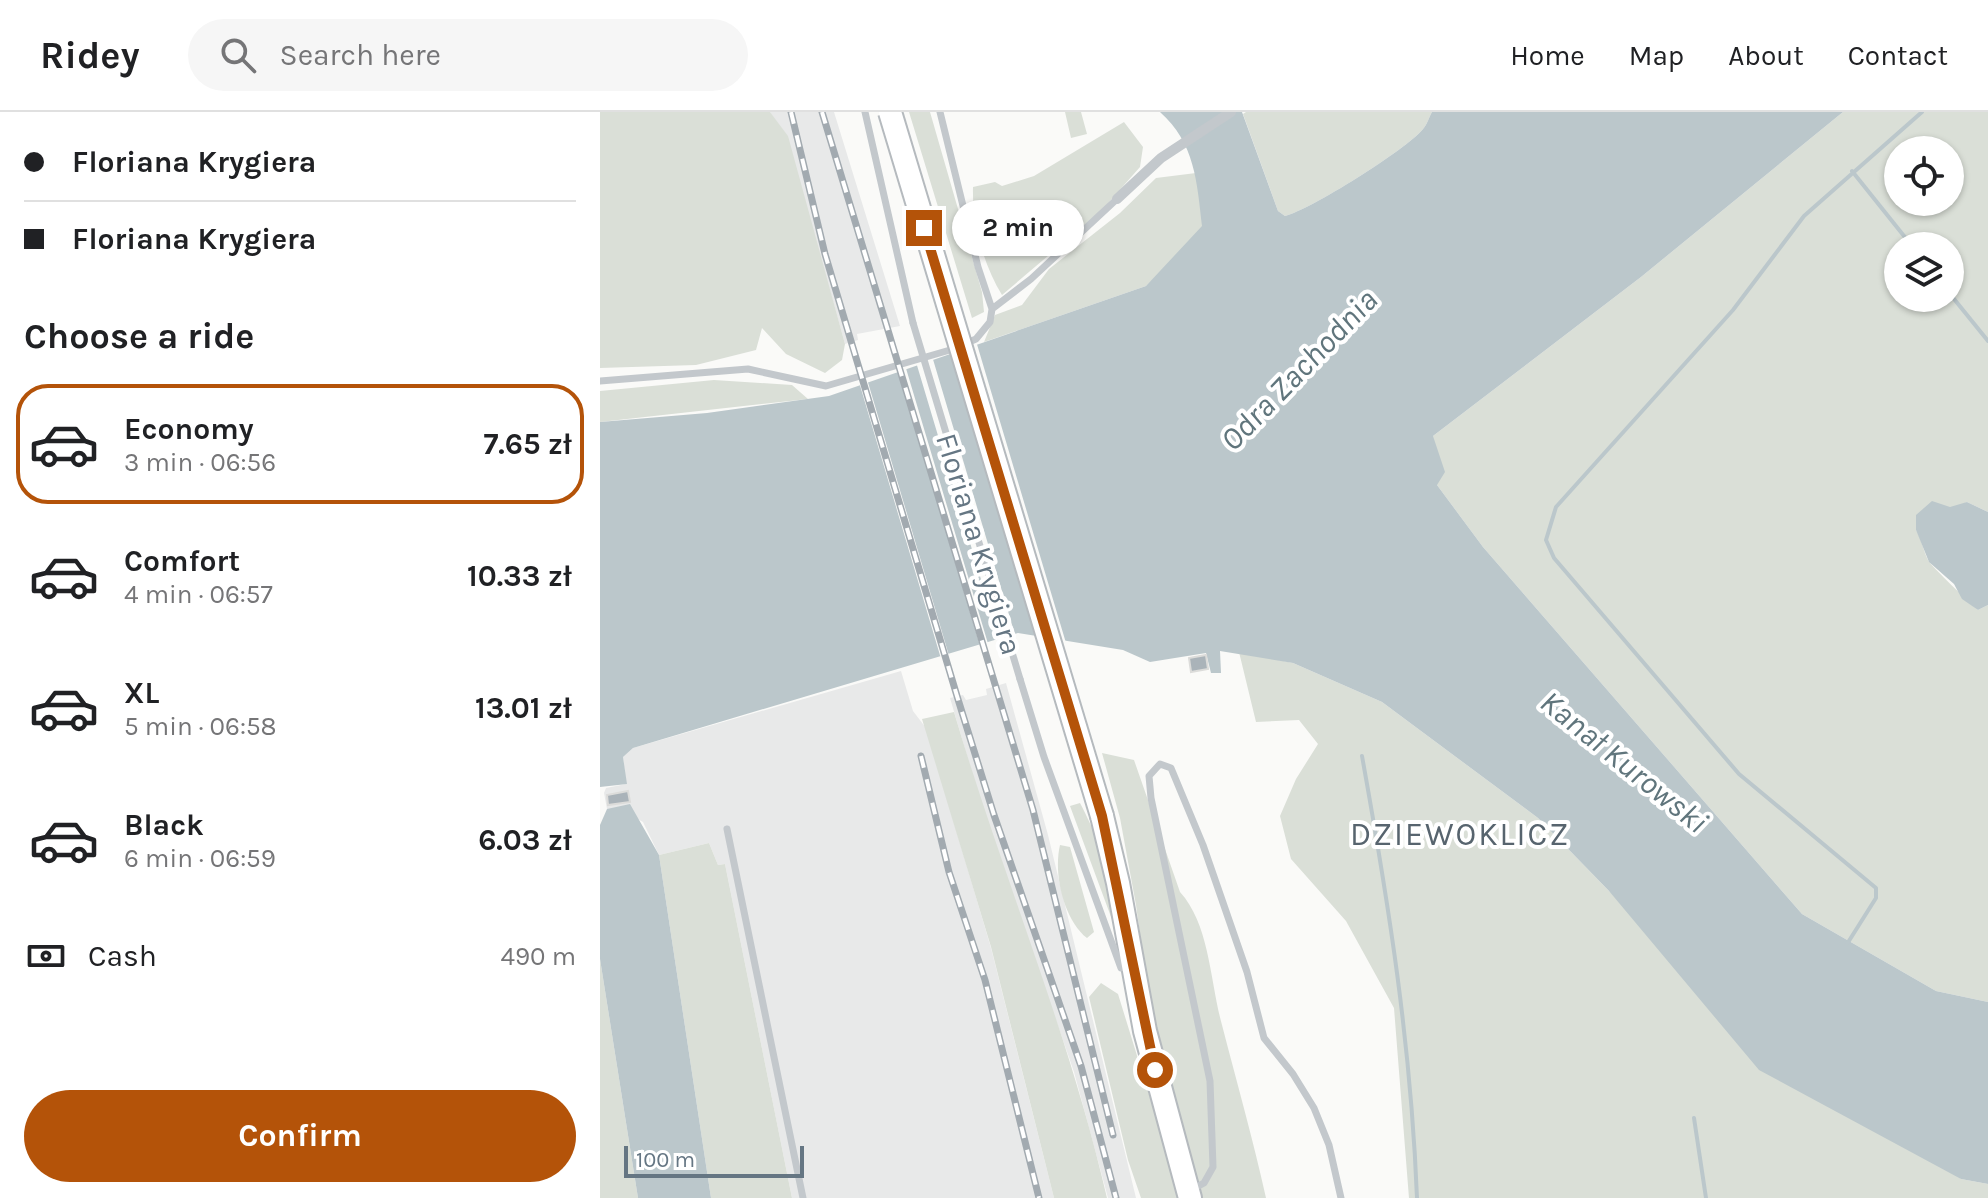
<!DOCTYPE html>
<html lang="en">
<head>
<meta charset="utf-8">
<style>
  body { margin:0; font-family:Karla,sans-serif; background:#f6f6f6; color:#202124; height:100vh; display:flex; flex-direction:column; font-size:30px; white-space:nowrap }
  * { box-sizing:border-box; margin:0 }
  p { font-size:26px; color:#757577 }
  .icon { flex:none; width:44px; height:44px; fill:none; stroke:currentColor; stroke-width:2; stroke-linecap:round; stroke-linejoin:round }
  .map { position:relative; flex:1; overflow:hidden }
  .details { display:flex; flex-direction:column; background:#fff; width:600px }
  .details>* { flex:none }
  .banner { display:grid; align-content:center; height:176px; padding:0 24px; background:#fff }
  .fabs { position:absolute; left:1284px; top:24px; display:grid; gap:16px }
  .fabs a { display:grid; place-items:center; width:80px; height:80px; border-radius:50%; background:#fff; box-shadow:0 2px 6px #0004; font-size:40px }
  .scale { position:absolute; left:24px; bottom:20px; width:180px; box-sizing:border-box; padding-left:8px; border:4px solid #657683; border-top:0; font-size:22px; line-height:28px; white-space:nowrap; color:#657683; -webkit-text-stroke:6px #fff; paint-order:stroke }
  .end { position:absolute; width:36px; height:36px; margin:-18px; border:10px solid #b45309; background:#fff; box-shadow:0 0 0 4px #fff }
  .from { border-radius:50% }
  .bubble { position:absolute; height:56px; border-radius:28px; background:#fff; box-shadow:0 2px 6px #0004; font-size:26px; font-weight:700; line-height:56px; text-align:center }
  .banner b { display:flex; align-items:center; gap:28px; height:76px; font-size:30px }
  .banner b+b { border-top:2px solid #e0e0e0 }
  .banner i { width:20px; height:20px; background:#202124 }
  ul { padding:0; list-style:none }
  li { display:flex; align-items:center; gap:24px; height:120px; margin:0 16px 12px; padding:0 8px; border:4px solid transparent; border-radius:32px }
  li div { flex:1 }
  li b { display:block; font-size:30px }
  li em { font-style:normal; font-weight:700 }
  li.active { border-color:#b45309 }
  li>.icon { width:72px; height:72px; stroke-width:1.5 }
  h2 { padding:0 24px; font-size:36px; line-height:96px }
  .pay { display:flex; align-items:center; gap:20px; height:88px; padding:0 24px; font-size:30px }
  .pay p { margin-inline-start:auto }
  .primary-button { display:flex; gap:16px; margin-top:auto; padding:16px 24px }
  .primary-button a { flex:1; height:92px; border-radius:48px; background:#b45309; color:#fff; font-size:32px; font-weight:700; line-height:92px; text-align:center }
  header { display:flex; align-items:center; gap:48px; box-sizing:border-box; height:112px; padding:0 40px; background:#fff; border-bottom:2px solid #e0e0e0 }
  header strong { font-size:38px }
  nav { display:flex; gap:44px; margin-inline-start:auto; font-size:28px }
  .search { width:560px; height:72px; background:#f6f6f6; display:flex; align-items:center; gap:20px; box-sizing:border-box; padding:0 28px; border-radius:44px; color:#757577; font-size:30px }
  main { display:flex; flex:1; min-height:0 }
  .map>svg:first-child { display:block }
</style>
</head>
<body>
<header>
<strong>Ridey</strong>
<div class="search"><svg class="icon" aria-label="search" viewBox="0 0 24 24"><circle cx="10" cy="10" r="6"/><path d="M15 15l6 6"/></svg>Search here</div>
<nav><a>Home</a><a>Map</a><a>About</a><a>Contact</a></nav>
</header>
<main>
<section class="details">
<div class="banner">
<b><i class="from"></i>Floriana Krygiera</b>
<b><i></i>Floriana Krygiera</b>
</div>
<h2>Choose a ride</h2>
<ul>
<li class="active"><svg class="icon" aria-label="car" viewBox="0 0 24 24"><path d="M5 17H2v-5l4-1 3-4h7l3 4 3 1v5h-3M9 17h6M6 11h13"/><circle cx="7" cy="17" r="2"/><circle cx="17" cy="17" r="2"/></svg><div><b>Economy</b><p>3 min · 06:56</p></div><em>7.65 zł</em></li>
<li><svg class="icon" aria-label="car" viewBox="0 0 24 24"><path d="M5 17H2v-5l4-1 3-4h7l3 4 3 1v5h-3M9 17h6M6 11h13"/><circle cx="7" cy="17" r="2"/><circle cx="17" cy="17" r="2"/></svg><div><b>Comfort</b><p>4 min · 06:57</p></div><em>10.33 zł</em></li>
<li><svg class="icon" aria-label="car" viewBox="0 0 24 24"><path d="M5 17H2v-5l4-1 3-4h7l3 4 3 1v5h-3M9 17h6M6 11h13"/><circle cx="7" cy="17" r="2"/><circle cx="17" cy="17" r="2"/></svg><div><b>XL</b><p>5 min · 06:58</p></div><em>13.01 zł</em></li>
<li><svg class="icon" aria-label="car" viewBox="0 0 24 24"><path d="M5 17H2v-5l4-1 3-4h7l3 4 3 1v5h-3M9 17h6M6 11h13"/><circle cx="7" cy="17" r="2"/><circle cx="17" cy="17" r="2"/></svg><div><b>Black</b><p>6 min · 06:59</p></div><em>6.03 zł</em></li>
</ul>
<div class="pay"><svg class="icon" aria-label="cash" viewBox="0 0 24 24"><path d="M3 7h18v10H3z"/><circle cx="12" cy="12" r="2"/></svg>Cash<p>490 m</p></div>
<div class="primary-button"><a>Confirm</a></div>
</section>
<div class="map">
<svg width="1388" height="1086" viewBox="0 0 1388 1086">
  <rect width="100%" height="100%" fill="#fafaf8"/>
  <path fill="#e8e9e9" d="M170,0H234L300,214L257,222L258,228L245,232L199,69Z
    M301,559L313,599L326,616L391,836L454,1086H192L125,752L118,753L109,731L59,743L43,710L20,697H7L4,681L6,676L26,672L23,645L33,636Z
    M406,571L448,723L536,1086H508L474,960L383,698L350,586L363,583L366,588L387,583L386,577Z"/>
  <path fill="#dadfd7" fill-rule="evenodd" d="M0,0H170L188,24L245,232L242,248L225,261L186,242L162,216L156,238L96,253L0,256Z
    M309,0H330L382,180L384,200L372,206Z
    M465,0H481L487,22L471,26Z
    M646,0H832C829,5 827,13 823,17C807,37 710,98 685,104L678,99L643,2Z
    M1243,0H1388V400L1367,390L1316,418C1322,428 1323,438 1328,448C1331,454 1372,493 1378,498L1388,493V890L1336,879L1202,802L883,435L837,373L833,324L1041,165ZM1298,38H1350V90H1298ZM1298,134H1350V186H1298Z
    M524,10L543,35L540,55L502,98L402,183C383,152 372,111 373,75L395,70L402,74L434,64Z
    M601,40L616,111L546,174L384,230L395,203L422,193L449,157L520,101L556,66L596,61L591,43Z
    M114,268L192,273L208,287L0,310V279Z
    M639,540L693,551L782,590L938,706L1009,779L1361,1067L1388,1072V1086H809L794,896L746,809L691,747L680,704L696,667L718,632L699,608L656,610Z
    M354,600C402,763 469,920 507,1086H454L391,835L322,607Z
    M502,641L534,648L580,780C610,813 610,870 622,913C637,971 653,1027 666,1086H601L552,911L536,793L520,706Z
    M480,691C498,725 517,774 514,813L470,694Z
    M109,731L118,753L125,752L192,1086H111L59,743Z
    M460,733L470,735L494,820L487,826C464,808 453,762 460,733Z
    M0,847L38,1086H0Z
    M501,871L518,882L581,1086H541L528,1048L489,885Z"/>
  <path fill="#bbc7cb" d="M560,0H642L678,99L685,104C710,98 807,37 823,17C827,13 829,5 832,0H1243L1041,165L833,324L845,360L837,373L883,435L1202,802L1336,879L1388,890V1072L1361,1067L1159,958L1009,779L938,706L782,590L693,551L620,539L621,561H611L606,541L550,550L523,538L418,521L33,636L23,645L27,672L0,675V310L107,301L229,284L546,174L602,114C597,70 595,31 560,0Z
    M1332,389L1350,395L1367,390L1388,400V493L1378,498L1362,487L1354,472L1329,450L1316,418V403Z
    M30,692L59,743L111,1086H38L0,847V713L7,697Z"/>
  <path fill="#fafaf8" d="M376,229L466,531L438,528L352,237Z
    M332,244L416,526L400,531L316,250Z
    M305,253L389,535L381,537L297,256Z
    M267,267L350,547L342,550L259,270Z"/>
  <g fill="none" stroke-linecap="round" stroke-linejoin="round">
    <path stroke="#bbc7cb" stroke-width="4" d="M1252,59L1312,134
      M1350,182L1388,229
      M762,644C789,794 811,933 817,1086
      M1247,832L1276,786V776L1139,662L954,446L946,428L956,395L1133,198L1204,104L1322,0
      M1094,1006L1106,1086"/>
  </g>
  <path fill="#aab3b9" stroke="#dcdcda" stroke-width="2" d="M606,543L608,557L591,560L589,546Z
    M28,679L30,690L8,693L7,683Z"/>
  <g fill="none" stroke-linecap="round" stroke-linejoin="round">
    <g stroke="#b5babe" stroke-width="26">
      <path id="primary" d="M502,704L518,771L545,919L590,1086"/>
    </g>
    <path stroke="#c3c8cc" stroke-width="7" d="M265,0L313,211
      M392,197L431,167L517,87
      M0,269L148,257L226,274L350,238L376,227L390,210L392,197L378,155L340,0
      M420,567L444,645L521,856
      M127,717L203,1086
      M591,1078L604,1071L613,1055L610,969L551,686L549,664L560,652L571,656L603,733L647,860L664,926L693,962L714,996L729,1033L741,1086"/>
    <path stroke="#c3c8cc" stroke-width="10" d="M517,87L561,46L631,0"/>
    <use href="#primary" stroke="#fff" stroke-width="22"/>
    <g stroke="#a2aab0" stroke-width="7">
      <path id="rail" d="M191,0L225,142L357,584L394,703L481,954L516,1086
        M222,0L433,698L513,1023
        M321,644L349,760L385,868L439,1086"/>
    </g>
    <use href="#rail" stroke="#fff" stroke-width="4" stroke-dasharray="12" stroke-linecap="butt"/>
    <g stroke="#b5babe" stroke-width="26" stroke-linecap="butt">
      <path id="primary-bridge" d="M290,0L502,704"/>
    </g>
    <path stroke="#c3c8cc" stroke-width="7" d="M313,211L420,567"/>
    <use href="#primary-bridge" stroke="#fff" stroke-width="22"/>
  </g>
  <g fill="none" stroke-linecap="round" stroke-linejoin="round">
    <path stroke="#b45309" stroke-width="10" d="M324,116L502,704L555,958"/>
  </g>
  <g text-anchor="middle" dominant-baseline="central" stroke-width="8" stroke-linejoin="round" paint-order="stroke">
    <g font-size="30" fill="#657683" stroke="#fff">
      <text transform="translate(379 432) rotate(73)">Floriana Krygiera</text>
    </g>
    <g font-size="32" font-style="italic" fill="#60757c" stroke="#fff">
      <text transform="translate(699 258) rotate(-46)">Odra Zachodnia</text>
      <text transform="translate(1024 650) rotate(39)">Kanał Kurowski</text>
    </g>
    <g font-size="32" letter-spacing="2" fill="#57646e" stroke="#fff">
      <text x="860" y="722">DZIEWOKLICZ</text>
    </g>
  </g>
</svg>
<div class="fabs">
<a><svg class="icon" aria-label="locate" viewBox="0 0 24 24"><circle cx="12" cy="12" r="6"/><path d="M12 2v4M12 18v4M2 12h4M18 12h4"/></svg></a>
<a><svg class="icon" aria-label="layers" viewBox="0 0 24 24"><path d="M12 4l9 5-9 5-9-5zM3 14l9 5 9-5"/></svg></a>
</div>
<div class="scale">100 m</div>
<i class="end from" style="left:555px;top:958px"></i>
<i class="end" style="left:324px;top:116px"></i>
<div class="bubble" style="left:352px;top:88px;width:132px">2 min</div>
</div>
</main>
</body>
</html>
